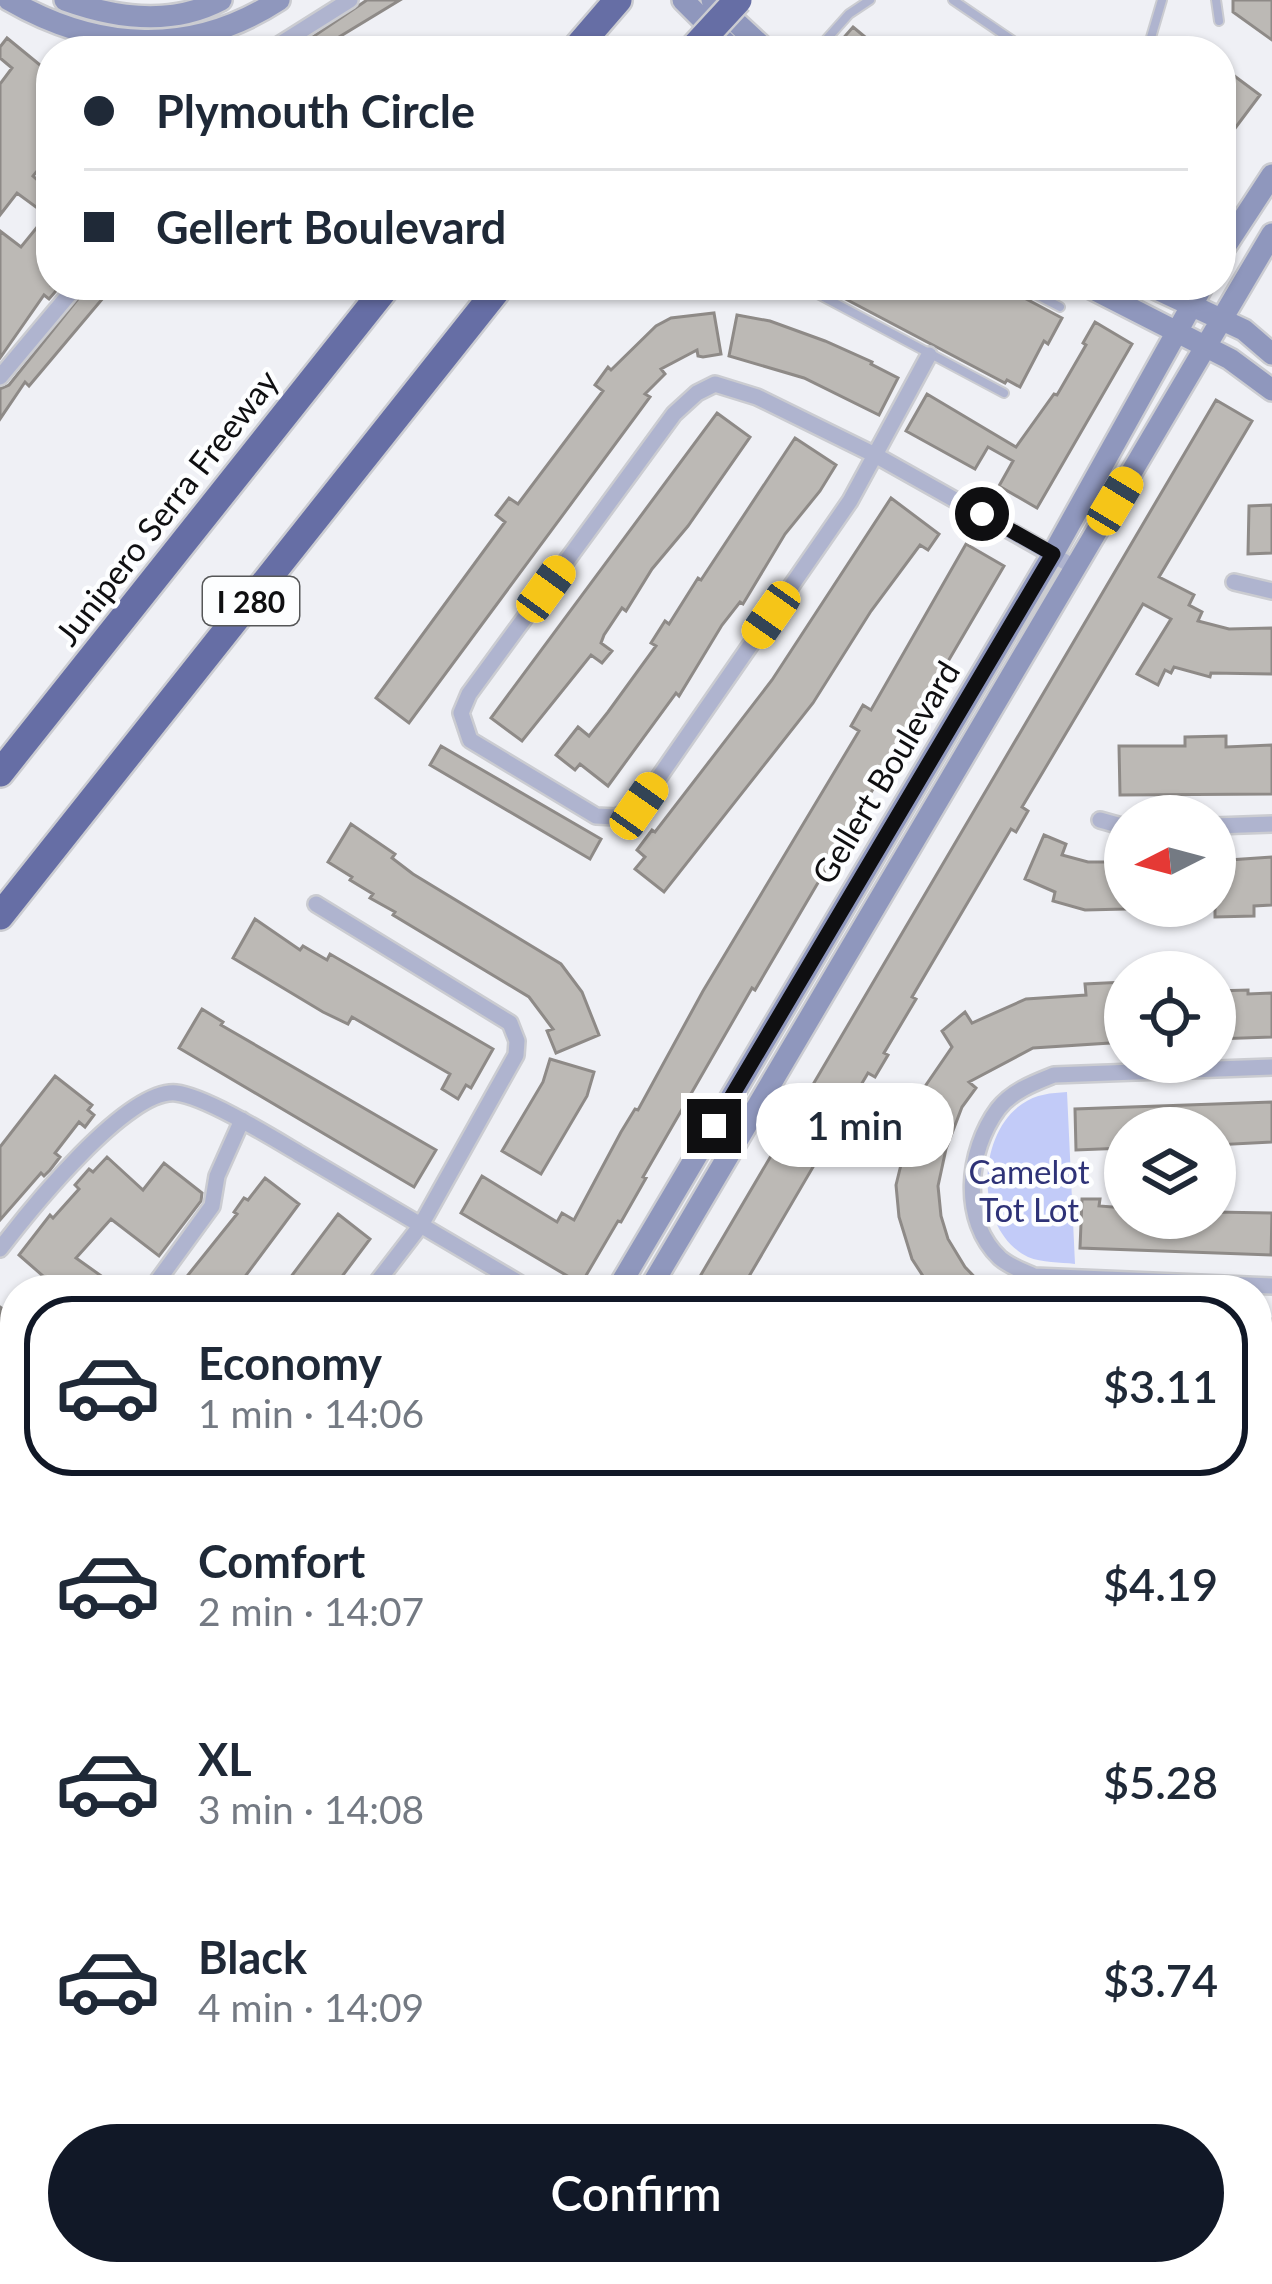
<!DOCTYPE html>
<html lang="en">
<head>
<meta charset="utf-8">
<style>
  body { margin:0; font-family:Lato,sans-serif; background:#f6f6f7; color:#1f2937; height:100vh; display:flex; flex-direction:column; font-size:45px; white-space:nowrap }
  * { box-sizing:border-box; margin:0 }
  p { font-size:39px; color:#747a83 }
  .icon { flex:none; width:66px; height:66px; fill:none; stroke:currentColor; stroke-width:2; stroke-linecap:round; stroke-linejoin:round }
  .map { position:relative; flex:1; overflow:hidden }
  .side { position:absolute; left:0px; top:1275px; width:1272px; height:1011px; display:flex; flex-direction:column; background:#fff; border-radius:48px 48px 0 0; box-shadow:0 3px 9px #0004 }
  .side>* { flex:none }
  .banner { position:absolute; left:36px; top:36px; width:1200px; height:264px; border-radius:48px; box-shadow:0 3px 9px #0004; display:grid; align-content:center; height:264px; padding:0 48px; background:#fff }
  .needle { width:78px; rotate:264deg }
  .controls { position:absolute; left:1104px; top:795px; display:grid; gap:24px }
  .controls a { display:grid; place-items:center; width:132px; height:132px; border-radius:50%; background:#fff; box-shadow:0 3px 9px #0004; font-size:60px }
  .end { position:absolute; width:54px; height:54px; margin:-27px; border:15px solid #0f0f11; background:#fff; box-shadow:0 0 0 6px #fff }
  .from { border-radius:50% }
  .bubble { position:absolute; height:84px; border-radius:42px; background:#fff; box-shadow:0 3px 9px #0004; font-size:39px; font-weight:600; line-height:84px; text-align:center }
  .car { position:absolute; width:36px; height:72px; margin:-36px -18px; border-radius:15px; box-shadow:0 0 9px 3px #0007; background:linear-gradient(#f5c518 24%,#345 0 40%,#f5c518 0 76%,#345 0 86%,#f5c518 0) }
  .banner b { display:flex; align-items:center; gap:42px; height:114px; font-size:45px }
  .banner b+b { border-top:3px solid #e0e1e3 }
  .banner i { width:30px; height:30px; background:#1f2937 }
  ul { padding:21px 0 0; list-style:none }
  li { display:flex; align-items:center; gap:36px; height:180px; margin:0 24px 18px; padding:0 24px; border:6px solid transparent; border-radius:48px }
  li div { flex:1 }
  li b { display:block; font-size:45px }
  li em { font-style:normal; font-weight:600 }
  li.selected { border-color:#111827 }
  li>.icon { width:108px; height:108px; stroke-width:1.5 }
  .action { display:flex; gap:24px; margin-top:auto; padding:24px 48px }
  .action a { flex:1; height:138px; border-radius:72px; background:#111827; color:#fff; font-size:48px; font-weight:600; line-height:138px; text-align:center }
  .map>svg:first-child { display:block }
</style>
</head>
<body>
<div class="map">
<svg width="1272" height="2284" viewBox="0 0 1272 2284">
  <rect width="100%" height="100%" fill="#eff0f5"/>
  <path fill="#c2cbf8" d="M1067,1092L1075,1264C1060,1262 1042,1263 1028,1257C974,1230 976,1135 1022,1104C1036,1094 1051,1093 1067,1092Z"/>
  <path fill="#bcb9b5" stroke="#8e8a87" stroke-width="3" d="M367,0H400L316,51H292Z
    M1233,0H1272V40L1233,12Z
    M853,27L882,51H832Z
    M7,38L51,74V154L33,176L51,192V285H61L49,299L44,295L0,358V231L21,247L47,215L17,193L0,215V84L12,68L0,58V47Z
    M1221,66L1260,95L1221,147Z
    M89,285H114L29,386L25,382L0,419V389L9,385Z
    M819,285H1000L1062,318L1048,344L1044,341L1020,387L1007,380L1005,383Z
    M714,313L721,354L703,357L698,356L697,350L661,369L665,374L645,394L650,397L409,723L376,698L505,522L496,515L509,498L518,504L603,391L595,385L608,367L611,370L656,326L671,318Z
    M737,315L770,321L825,341L872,362L871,364L898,378L879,415L804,378L729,356Z
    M1095,322L1132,344L1037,508L999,486L1013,461L988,447L975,469L906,431L927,394L1016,447L1054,394L1057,395L1086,345L1083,343Z
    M1216,400L1252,421L1159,577L1194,595L1189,605L1202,612L1198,621L1229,629L1272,628V674L1211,673L1210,677L1174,667L1171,673L1165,670L1158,685L1137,674L1171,619L1143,604L1022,807L1028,811L1016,832L1011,829L912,997L916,999L884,1053L888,1055L875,1077L868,1073L741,1290H692Z
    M717,413L750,437L688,526L652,569L626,611L622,608L604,635L601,643L612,651L602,663L591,655L522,741L491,718Z
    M795,438L836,465L820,491L785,534L743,604L740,602L722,625L679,696L676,693L608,786L580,764L575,770L556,755L578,727L589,736L608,712L656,646L651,643L665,621L669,624L698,578L701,580Z
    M891,498L939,534L928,550L920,545L871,611L813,703L664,892L635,869L645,857L637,850L652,830L655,832L772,680Z
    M1272,505V553L1248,554L1249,506Z
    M966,544L1004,566L755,990L752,988L643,1177L646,1178L621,1222L618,1221L581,1284L461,1213L482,1176L557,1222L562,1213L574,1220L621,1132L635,1109L638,1110L703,991L859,731L851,726L863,705L871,710Z
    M1226,736V747L1272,745V794L1120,795L1119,746H1185V737Z
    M441,746L601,839L590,859L430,765Z
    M351,824L395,854L392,858L413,874L561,964L582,992L599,1035L556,1053L547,1031L553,1029L529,997L393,915L395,912L370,898L373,894L350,880L352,877L328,862Z
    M1044,835L1066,844L1062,855L1088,862H1125V909L1085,910L1053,901L1055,892L1025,879Z
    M1272,857V905L1254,906V916L1215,917V861Z
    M255,919L300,950L303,946L327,960L330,954L493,1049L471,1088L466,1085L458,1099L442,1089L450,1074L352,1017L348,1024L323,1012L233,958Z
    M1125,982V1042L1033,1048L969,1082L976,1088L962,1107L946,1149L938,1186L941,1216L948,1239L965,1267L987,1290H932L912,1259L899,1217L896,1185L913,1116L926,1085L952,1047L942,1031L965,1012L972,1023L1026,999L1086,995L1085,984Z
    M1248,990V994L1272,993V1037L1215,1039V991Z
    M202,1009L223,1022L221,1025L436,1150L414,1187L179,1048Z
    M550,1059L594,1072L587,1096L541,1174L502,1151L543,1082Z
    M55,1076L92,1105L88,1110L94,1115L85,1127L79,1122L55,1153L60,1157L50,1170L44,1176L41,1173L0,1220V1147Z
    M1272,1102V1142L1215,1145V1128H1125V1148L1076,1150L1075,1109Z
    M107,1157L143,1190L164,1163L202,1193L201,1201L159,1256L111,1219L76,1258L121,1290H59L19,1255L50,1215L53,1218L79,1189L75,1185L89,1169L93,1172Z
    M265,1178L299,1204L235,1290H176L237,1214L234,1212L244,1198L248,1200Z
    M1082,1199H1100L1099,1206L1125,1208V1218H1215V1212L1272,1213L1271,1255L1080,1248Z
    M338,1214L370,1239L355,1259L332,1290H281Z
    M0,1307L15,1318V1448L0,1436Z
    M1257,1318L1272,1319V1360H1257Z
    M1272,1449V1500L1257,1501V1450Z
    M15,1501V1567L0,1587V1521Z
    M1272,1564V1606L1257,1607V1565Z
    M15,1646V1708L0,1729V1665Z
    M1257,1762L1272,1780V1844L1257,1826Z
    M0,1861L15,1874V1898L0,1917Z
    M1257,1937L1272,1955V2024L1257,2007Z
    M15,2086V2152L0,2171V2106Z
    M1257,2137L1272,2159V2237L1257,2215Z"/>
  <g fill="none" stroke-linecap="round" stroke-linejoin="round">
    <g stroke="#cbccd1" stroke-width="12">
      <path id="lane" d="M953,0L1028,51
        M1216,0L1219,21
        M816,51L849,14L870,0
        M1147,51L1162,0
        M801,285L1004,393
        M1018,285L1060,307"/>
    </g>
    <g stroke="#cbccd1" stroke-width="20">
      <path id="street" d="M269,51L350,0
        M929,355L875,455L1076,568
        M0,377L77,285
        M715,384L757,397L875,455L850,501L639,806L616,817L596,816L470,740L461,713L469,694L674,414L697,393Z
        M1234,582L1272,591
        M1100,820L1125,827
        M1215,826L1272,824
        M316,904L510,1023L517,1041L516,1055L421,1225L371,1290
        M1272,1067L1054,1075C1034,1083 1012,1091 998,1109C967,1151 960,1220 1000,1258C1009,1266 1023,1271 1034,1276L1272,1286
        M0,1249C29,1211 127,1088 176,1093C205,1096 273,1138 300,1154C377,1199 454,1245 531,1290
        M151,1290L212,1206L217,1176L242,1120
        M0,1488L15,1469
        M1257,1529H1272
        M0,1783L15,1765
        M1257,1884L1272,1902
        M641,2271L652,2284
        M950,2271L962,2284
        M1252,2271L1258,2284
        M300,2284L309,2271
        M586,2284L599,2271"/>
    </g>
    <g stroke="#cbccd1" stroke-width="26">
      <path id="secondary" d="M9,0C97,51 192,57 279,0
        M65,0C115,18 172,26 221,0
        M683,0L734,51
        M712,0L767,51
        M1221,253L1272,175
        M1085,285L1230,359L1272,390
        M1148,285L1244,330L1272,354
        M617,1290L1053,554L1203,285
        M649,1290L1272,234
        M0,2218L15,2200
        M0,2261L15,2243"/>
    </g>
    <g stroke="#cbccd1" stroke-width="32">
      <path id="highway" d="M574,51L618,0
        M0,773L388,285
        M0,916L501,285"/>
    </g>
    <use href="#lane" stroke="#afb4cf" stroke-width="8"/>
    <use href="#street" stroke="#afb4cf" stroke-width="15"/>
    <use href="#secondary" stroke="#8f97bd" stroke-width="21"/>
    <use href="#highway" stroke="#666ea5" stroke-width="27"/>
    <g stroke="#cbccd1" stroke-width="32" stroke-linecap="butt">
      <path id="highway-bridge" d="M691,51L738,0"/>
    </g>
    <use href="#highway-bridge" stroke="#666ea5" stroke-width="27"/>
  </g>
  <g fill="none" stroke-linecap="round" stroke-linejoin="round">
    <path stroke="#0f0f11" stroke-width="15" d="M714,1126L1053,554L982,514"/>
  </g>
  <g text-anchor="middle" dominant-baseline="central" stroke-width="9" stroke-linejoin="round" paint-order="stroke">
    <rect fill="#fdfeff" stroke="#565758" stroke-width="3" x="203" y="577" width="96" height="48" rx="9"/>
    <g font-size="30" font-weight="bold" fill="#0f0f11">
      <text x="251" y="601">I 280</text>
    </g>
    <g font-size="33" fill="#0f0f11" stroke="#fdfeff">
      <text transform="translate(166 507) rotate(-52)">Junipero Serra Freeway</text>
      <text transform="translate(885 772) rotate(-59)">Gellert Boulevard</text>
    </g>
    <g font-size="33" fill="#2e3277" stroke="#fdfeff">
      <text x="1029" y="1171">Camelot<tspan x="1029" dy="38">Tot Lot</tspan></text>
    </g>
  </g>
</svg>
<div class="controls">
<a><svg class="needle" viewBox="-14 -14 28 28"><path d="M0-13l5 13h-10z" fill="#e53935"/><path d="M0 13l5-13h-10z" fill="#747a83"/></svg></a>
<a><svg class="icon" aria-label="locate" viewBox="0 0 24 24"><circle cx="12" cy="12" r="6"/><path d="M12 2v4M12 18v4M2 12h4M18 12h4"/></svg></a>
<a><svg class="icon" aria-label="layers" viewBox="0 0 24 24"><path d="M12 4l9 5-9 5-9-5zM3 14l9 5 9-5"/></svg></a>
</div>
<i class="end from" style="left:982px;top:514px"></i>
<i class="end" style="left:714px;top:1126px"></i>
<div class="bubble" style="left:756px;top:1083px;width:198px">1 min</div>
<i class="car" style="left:1115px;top:501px;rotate:31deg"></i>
<i class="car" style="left:546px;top:589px;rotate:36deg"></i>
<i class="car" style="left:771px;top:615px;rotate:215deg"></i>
<i class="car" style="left:639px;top:806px;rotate:35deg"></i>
<div class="banner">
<b><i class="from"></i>Plymouth Circle</b>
<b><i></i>Gellert Boulevard</b>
</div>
<section class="side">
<ul>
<li class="selected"><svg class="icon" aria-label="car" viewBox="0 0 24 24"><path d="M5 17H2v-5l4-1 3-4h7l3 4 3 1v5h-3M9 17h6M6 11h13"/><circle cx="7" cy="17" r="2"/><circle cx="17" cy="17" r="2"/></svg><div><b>Economy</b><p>1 min · 14:06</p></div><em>$3.11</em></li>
<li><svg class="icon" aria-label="car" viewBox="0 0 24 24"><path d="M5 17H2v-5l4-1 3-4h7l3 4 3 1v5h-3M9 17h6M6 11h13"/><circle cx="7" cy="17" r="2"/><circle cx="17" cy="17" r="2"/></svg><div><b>Comfort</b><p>2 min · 14:07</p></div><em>$4.19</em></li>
<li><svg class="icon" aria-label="car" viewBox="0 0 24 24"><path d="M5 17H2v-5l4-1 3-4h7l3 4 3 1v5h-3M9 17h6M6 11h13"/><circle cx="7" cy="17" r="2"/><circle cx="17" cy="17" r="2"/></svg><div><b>XL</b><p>3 min · 14:08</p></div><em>$5.28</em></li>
<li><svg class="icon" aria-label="car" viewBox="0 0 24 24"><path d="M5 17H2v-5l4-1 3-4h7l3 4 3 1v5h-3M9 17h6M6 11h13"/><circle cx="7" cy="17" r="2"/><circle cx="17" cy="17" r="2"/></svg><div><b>Black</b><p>4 min · 14:09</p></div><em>$3.74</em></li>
</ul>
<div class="action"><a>Confirm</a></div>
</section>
</div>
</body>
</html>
